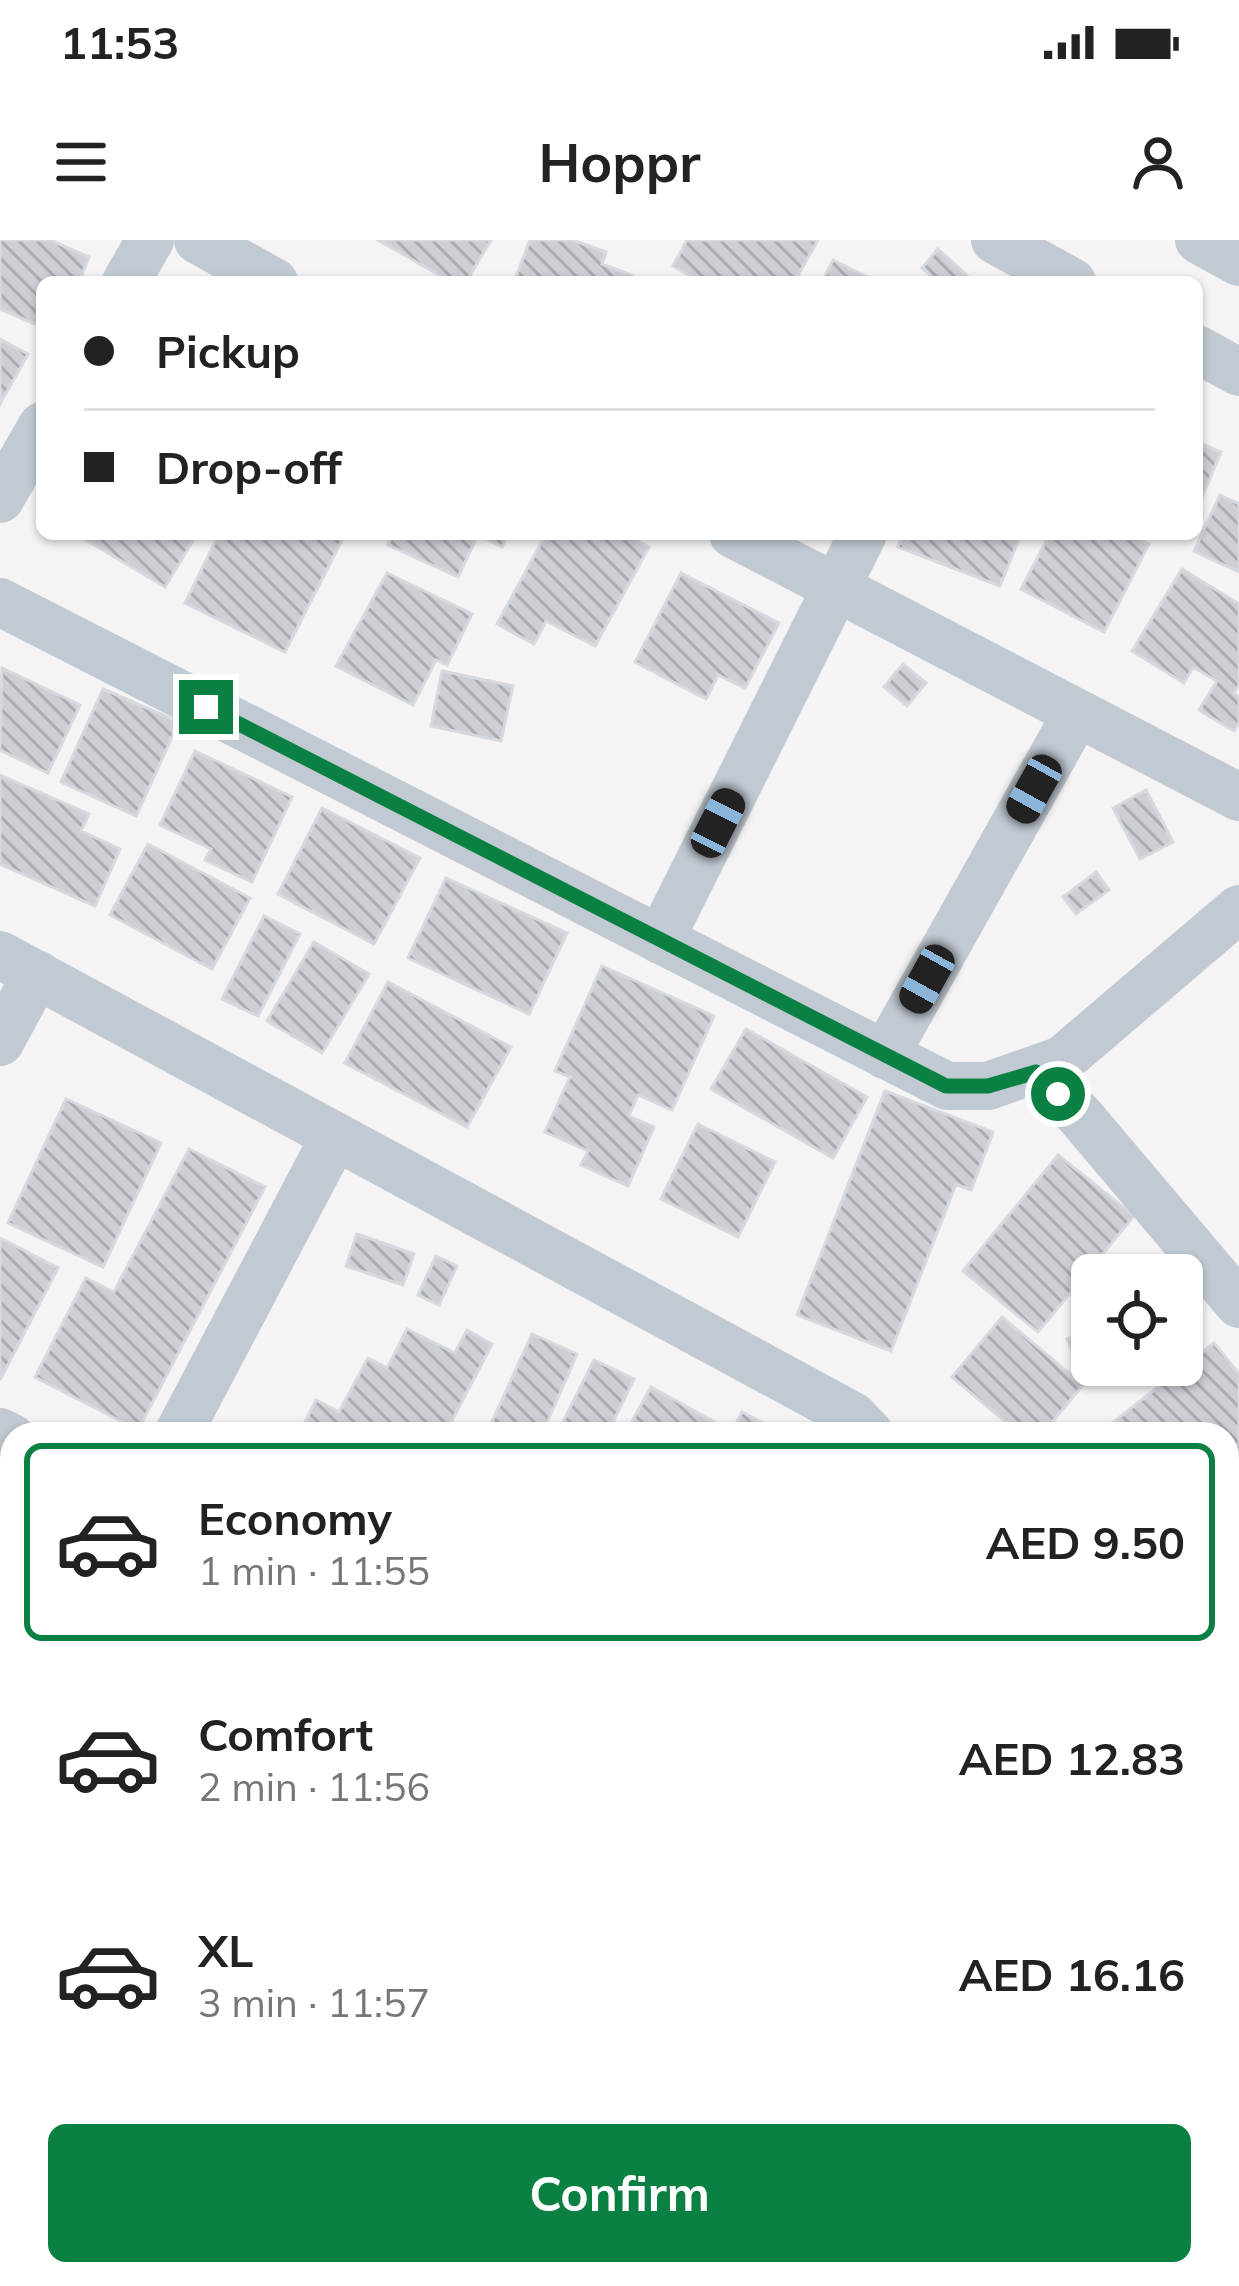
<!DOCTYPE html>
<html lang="en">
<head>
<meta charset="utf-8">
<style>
  body { margin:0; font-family:Mulish,sans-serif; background:#f2f2f2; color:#222; height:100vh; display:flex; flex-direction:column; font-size:45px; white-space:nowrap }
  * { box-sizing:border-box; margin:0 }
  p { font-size:39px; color:#767676 }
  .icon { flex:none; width:66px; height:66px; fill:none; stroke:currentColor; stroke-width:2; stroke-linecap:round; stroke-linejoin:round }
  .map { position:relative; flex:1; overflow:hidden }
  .panel { position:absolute; left:0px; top:1182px; width:1239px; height:864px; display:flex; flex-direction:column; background:#fff; border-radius:36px 36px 0 0; box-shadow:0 3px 9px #0004 }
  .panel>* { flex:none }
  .top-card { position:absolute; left:36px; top:36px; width:1167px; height:264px; border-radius:18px; box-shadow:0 3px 9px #0004; display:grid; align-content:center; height:264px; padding:0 48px; background:#fff }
  .tools { position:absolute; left:1071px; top:1014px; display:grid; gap:24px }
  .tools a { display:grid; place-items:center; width:132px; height:132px; border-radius:18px; background:#fff; box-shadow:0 3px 9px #0004; font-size:60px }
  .end { position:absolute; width:54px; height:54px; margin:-27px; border:15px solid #0b8043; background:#fff; box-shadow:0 0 0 6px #fff }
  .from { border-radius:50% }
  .car { position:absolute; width:36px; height:72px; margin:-36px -18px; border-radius:15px; box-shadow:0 0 9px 3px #0007; background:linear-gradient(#222 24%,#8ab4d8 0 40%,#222 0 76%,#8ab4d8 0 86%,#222 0) }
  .top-card b { display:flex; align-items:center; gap:42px; height:114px; font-size:45px }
  .top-card b+b { border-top:3px solid #e0e0e0 }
  .top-card i { width:30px; height:30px; background:#222 }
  ul { padding:21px 0 0; list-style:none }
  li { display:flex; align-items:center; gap:36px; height:198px; margin:0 24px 18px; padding:0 24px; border:6px solid transparent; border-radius:18px }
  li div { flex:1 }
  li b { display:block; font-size:45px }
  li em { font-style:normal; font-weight:700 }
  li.on { border-color:#0b8043 }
  li>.icon { width:108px; height:108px; stroke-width:1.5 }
  .cta { display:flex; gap:24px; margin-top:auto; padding:24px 48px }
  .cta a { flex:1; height:138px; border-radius:18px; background:#0b8043; color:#fff; font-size:48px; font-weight:700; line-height:138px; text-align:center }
  .status { display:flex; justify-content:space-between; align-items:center; height:84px; padding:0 60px; background:#fff; direction:ltr }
  .status svg { height:33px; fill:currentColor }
  header { display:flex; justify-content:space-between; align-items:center; height:156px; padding:0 48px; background:#fff; font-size:54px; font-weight:700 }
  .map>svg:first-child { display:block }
</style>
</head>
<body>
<div class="status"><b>11:53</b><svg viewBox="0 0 49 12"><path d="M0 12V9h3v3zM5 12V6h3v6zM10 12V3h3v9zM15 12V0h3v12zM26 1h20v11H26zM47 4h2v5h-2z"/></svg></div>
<header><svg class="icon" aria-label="menu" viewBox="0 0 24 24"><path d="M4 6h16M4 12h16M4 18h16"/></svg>Hoppr<svg class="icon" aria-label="person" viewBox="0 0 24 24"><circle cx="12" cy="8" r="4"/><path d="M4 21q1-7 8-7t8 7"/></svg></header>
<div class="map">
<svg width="1239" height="2046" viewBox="0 0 1239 2046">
  <defs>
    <pattern id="building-back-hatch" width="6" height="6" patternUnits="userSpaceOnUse" patternTransform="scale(3)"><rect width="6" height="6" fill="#cdcfd5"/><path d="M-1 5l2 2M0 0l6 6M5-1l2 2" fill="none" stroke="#a8abb0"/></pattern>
  </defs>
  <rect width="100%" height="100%" fill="#f5f3f3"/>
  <path fill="url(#building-back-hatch)" stroke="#d7d9de" stroke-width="3" d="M0,0H50L89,17L79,42H42V87L0,69Z
    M378,0H491L466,42H451Z
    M530,0H572L606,12L602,24L632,35L629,42H514Z
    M687,0H818L794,42H701L673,26Z
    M938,9L971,39L968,42H938L922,28Z
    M833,20L878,42H822Z
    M0,99L28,114L0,164Z
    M1197,202L1221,212L1199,264L1197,263Z
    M1220,255L1239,264V332L1194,311Z
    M76,294H197L165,347Z
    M219,294H345L285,412L185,363Z
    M393,294H508L502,307L478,295L458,337L388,305Z
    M546,294H625L649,307L595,406L546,381L534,404L497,384Z
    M903,294H1021L1000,346L898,307Z
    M1050,294H1129L1149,304L1104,392L1021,349Z
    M1182,329L1239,364V445L1234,453L1239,457V483L1234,491L1199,470L1217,441L1193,427L1184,443L1132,411Z
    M387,333L472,374L447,425L436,420L413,465L336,426Z
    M681,333L779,383L745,448L718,435L706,459L635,422Z
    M903,424L926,443L907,466L884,447Z
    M2,428L80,465L48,533L0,510Z
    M442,431L513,446L501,501L431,486Z
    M103,449L179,482L136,576L61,542Z
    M195,511L292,557L252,642L205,620L211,609L160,585Z
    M0,535L89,574L81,591L120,609L95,666L0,624Z
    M1146,550L1173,602L1140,619L1113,568Z
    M322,568L420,618L374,704L278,654Z
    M148,604L250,658L212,729L110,675Z
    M1096,632L1109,650L1076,674L1063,657Z
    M446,638L567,693L529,774L408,718Z
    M264,676L300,694L258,776L222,759Z
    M314,702L369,734L322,813L267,781Z
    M602,726L714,776L672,870L638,855L629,876L654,887L628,946L581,925L588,911L545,892L570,837L555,831Z
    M388,742L511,807L467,887L345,823Z
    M746,789L867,857L833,918L711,849Z
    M885,851L993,892L971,950L956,944L891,1111L797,1075Z
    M66,859L161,903L103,1027L8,983Z
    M698,884L775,922L738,997L661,959Z
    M189,909L265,947L138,1190L35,1137L86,1038L114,1052Z
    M1058,915L1134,976L1038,1092L963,1031Z
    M357,994L414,1014L403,1045L346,1026Z
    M0,998L58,1028L0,1140Z
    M436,1016L457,1026L439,1065L418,1055Z
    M1002,1077L1083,1145L1042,1194H1020L952,1137Z
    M407,1089L455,1113L467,1090L492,1104L445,1194L300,1192L316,1160L339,1172L368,1118L387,1128Z
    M1089,1090L1092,1124L1080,1129L1067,1099Z
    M532,1094L577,1114L542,1194H514L491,1184Z
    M1214,1103L1239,1134V1343L1227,1353V1194H1098Z
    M594,1120L634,1139L607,1194H557Z
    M651,1147L720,1185L715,1194H625Z
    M742,1172L784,1194H730Z
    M0,1231L12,1236V1391L0,1385Z
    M12,1803V1931L0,1940V1809Z
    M215,2034H399L408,2046H225Z"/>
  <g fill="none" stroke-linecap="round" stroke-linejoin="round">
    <path stroke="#c1cad2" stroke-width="48" d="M198,0L274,42
      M995,0L1072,42
      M1199,0L1239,22
      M126,42L150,0
      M1197,109L1239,132
      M0,259L42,186
      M733,294L1239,557
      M0,362L947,846H988L1062,820L1239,669
      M660,700L863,294
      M0,715L853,1176L870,1194
      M0,802L37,734
      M885,815L1077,473
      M1037,832L1080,876L1239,1064
      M0,1192L12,1198
      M178,1194L335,896
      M1227,1858L1239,1862
      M63,2046L76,2034"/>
    <path stroke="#b3c2d1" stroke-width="60" d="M1227,1532L1239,1522
      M1227,1712L1239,1701
      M624,2046L638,2034
      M705,2046L712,2034
      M834,2046L848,2034"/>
  </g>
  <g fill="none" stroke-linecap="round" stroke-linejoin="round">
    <path stroke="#0b8043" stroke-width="15" d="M206,467L946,846H988L1036,832L1058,854"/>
  </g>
</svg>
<div class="tools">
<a><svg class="icon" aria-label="locate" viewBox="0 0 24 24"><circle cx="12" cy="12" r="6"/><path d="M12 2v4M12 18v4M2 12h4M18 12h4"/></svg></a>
</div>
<i class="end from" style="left:1058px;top:854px"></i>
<i class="end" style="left:206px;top:467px"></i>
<i class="car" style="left:1034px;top:549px;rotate:209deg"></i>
<i class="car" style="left:718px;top:583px;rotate:27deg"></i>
<i class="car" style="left:927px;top:739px;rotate:209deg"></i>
<div class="top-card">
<b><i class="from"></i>Pickup</b>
<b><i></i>Drop-off</b>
</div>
<section class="panel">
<ul>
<li class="on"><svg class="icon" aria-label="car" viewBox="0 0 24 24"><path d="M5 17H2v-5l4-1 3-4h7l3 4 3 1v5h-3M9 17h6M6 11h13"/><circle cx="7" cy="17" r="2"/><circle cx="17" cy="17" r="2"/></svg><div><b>Economy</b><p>1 min · 11:55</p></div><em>AED 9.50</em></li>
<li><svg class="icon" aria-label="car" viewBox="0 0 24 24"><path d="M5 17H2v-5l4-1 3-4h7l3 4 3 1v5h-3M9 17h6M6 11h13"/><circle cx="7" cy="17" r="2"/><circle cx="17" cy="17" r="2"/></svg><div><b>Comfort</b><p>2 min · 11:56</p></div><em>AED 12.83</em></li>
<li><svg class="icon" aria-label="car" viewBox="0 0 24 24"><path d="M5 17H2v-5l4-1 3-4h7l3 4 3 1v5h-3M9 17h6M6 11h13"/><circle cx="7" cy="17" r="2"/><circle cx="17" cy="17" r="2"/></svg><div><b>XL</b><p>3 min · 11:57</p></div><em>AED 16.16</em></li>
</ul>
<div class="cta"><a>Confirm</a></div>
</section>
</div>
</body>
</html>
